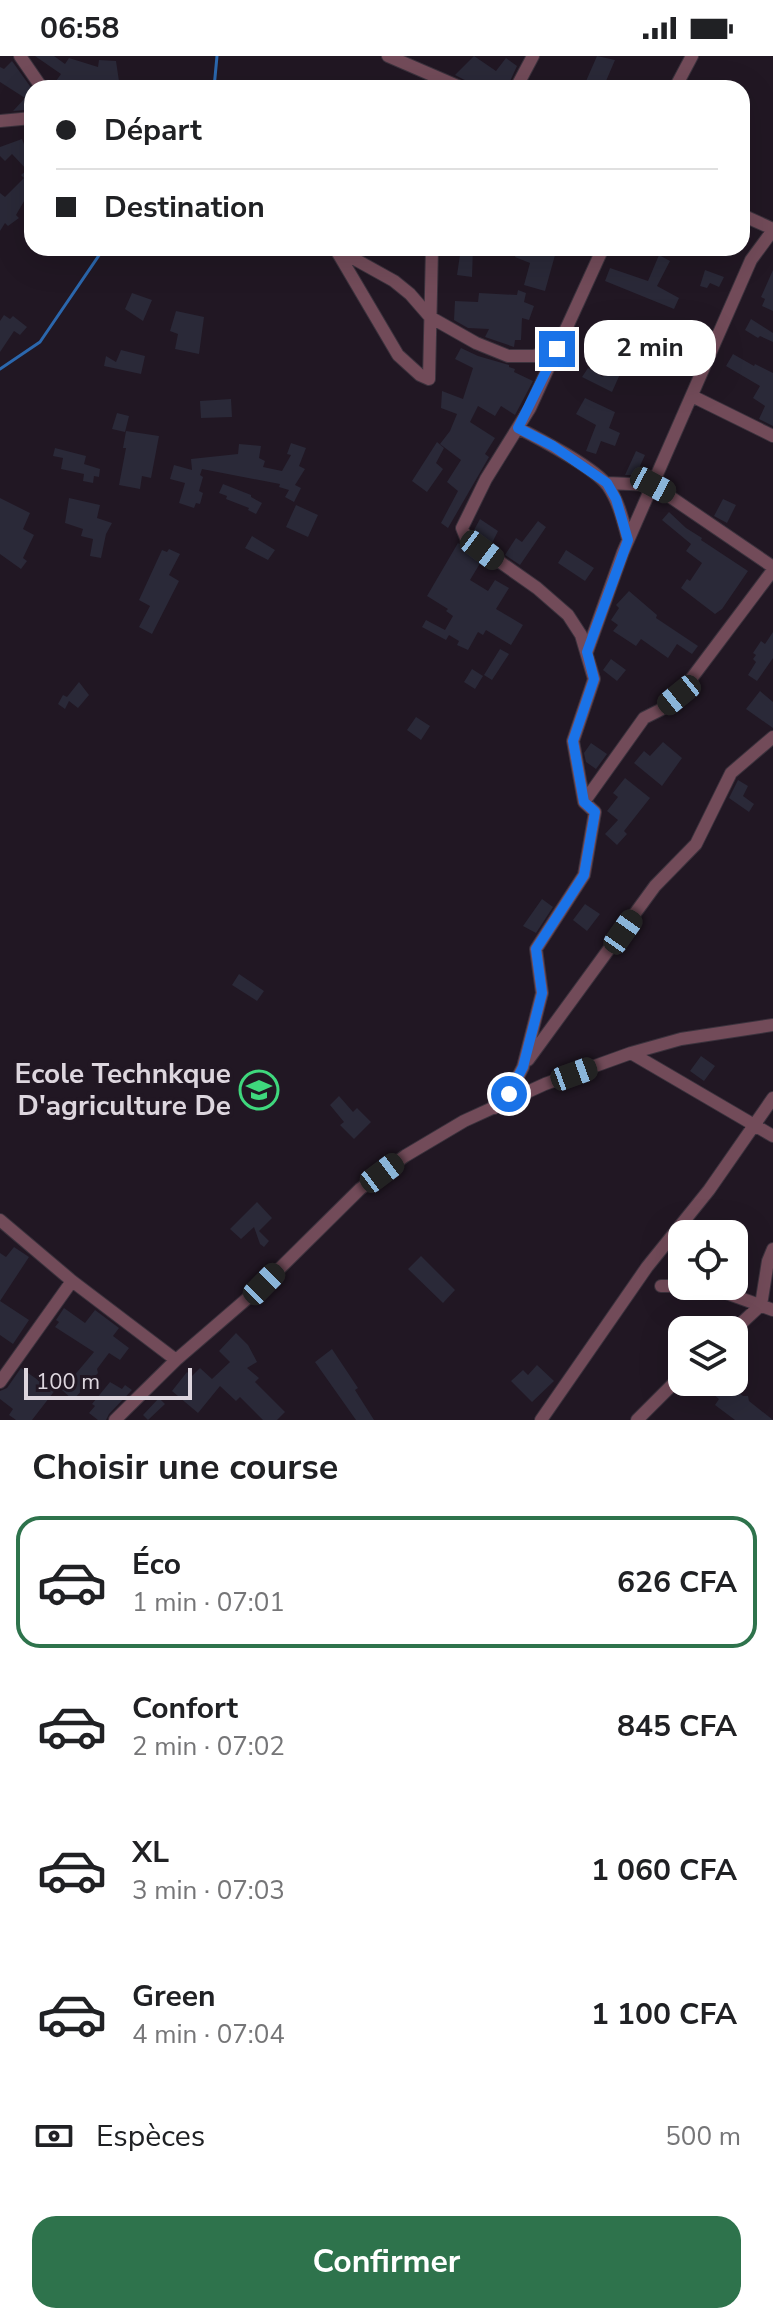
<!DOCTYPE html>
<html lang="fr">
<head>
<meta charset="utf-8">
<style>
  body { margin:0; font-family:"Nunito Sans",sans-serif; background:#f6f6f6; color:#202124; height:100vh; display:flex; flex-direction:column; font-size:30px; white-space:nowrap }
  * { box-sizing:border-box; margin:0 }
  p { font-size:26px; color:#757577 }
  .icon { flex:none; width:44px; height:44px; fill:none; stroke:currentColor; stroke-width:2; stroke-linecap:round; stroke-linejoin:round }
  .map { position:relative; height:1364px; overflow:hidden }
  .drawer { display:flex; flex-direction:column; background:#fff; flex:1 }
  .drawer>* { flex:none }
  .hud { position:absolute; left:24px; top:24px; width:726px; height:176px; border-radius:24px; box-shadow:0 8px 32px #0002; display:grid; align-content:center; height:176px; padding:0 32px; background:#fff }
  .tools { position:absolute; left:668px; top:1164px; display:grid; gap:16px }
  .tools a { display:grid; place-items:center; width:80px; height:80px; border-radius:16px; background:#fff; box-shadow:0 8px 32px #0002; font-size:40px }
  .scale { position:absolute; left:24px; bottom:20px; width:168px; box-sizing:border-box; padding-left:8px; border:4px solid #ddd6de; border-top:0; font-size:22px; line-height:28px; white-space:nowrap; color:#ddd6de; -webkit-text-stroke:6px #211723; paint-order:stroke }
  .end { position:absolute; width:36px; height:36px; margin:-18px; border:10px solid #1a73e8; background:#fff; box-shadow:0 0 0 4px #fff }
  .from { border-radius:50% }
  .bubble { position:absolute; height:56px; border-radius:24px; background:#fff; box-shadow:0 8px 32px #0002; font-size:26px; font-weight:700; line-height:56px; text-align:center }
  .car { position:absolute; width:24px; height:48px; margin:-24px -12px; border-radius:10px; box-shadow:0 0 6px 2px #0007; background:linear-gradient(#222 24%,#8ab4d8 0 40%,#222 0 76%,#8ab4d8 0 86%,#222 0) }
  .hud b { display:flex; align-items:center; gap:28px; height:76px; font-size:30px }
  .hud b+b { border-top:2px solid #e0e0e0 }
  .hud i { width:20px; height:20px; background:#202124 }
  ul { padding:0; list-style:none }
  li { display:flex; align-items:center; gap:24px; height:132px; margin:0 16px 12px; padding:0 16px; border:4px solid transparent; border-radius:24px }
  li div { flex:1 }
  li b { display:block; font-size:30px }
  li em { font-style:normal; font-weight:700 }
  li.active { border-color:#2e734c }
  li>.icon { width:72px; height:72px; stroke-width:1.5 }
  h2 { padding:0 32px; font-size:36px; line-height:96px }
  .pay { display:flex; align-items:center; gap:20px; height:88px; padding:0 32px; font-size:30px }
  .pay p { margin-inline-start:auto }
  .cta { display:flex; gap:16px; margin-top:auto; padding:16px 32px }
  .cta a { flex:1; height:92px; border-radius:24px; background:#2e734c; color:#fff; font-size:32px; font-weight:700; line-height:92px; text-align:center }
  .status { display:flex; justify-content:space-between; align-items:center; height:56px; padding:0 40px; background:#fff; direction:ltr }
  .status svg { height:22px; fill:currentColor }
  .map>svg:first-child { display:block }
</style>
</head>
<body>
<div class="status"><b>06:58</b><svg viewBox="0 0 49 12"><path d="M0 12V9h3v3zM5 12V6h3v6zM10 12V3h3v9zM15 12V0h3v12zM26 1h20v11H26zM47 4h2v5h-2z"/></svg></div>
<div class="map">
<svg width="773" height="1364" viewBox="0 0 773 1364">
  <rect width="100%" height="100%" fill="#211723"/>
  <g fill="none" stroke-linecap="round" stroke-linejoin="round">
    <path stroke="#2b67ad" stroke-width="3" d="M214,32L217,0
      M0,313L40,286L104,192"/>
  </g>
  <path fill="#2a2938" d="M35,0H54L65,8L69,2L98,11L99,4L116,5L120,32L92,28V32H51L61,18Z
    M474,0L496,15L506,2L517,10L507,32H480L455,19Z
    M597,0L615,4L603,32H583Z
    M12,5L32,33V47L26,54L13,55L25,42L0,26V11L4,13Z
    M22,83L32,109V145L27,140L16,159L19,162L8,170L5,167L0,175V137L5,141L24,122L21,119L27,114L12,98L5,105L0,100V91Z
    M461,192H473L472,221L457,219Z
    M519,192H557L545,235L524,229L530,207L515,201Z
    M659,199L670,205L657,230L679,242L674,253L605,225L610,212L648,225Z
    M705,214L724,221L719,231L710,227L707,232L700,230Z
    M773,214V255L762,250L765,243L761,241Z
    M518,234L526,237L524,246L534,250L529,264L522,262L521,284H515L514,291L485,281L489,273L468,272L454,264L455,245L478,246L479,237L517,239Z
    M132,237L152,244L143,265L125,253Z
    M176,255L204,261L199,298L175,293L178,278L170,275Z
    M4,259L10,263L13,260L27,271L20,279L14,275L0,296V265Z
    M751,263L773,277V286L760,280L758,282L745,274Z
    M610,269L633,278L622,305L625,307L612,336L582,321L588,312L603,321L605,319L613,299L600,294Z
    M461,292L478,300L509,309V311L515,313L514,316L533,325L515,359L501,350L495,360L478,350L470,366L495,382L485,398L489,401L448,472L441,467L458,435L447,426L461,404L440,388L450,375L457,358L441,352L442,335L463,343L473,312L455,303Z
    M121,294L145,300L141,318L104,310L106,300L116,306Z
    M733,298L754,310L755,308L773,317V370L759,363L765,350L753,342L760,330L726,310Z
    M585,342L615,356L609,372L620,377L615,390L601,385L596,398L586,395L596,369L576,358Z
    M231,343L232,361L201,362L200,345Z
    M117,357L129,360L125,376L112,373Z
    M126,375L159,380L151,422L142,420L140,433L119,429L126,392H123Z
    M437,386L444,392L436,407L443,413L427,436L412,425Z
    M291,387L306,392L299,410L305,413L295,429L301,432L294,446L285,441L289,434L279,431L280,428L202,413L200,419L203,421L199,435L203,437L200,448L196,447L194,452L179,447L185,427L170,423L174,409L192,414L191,403L238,398L239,388L261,390L259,402L265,405L263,411L282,415L291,399L287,398Z
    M55,392L86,400L84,408L100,413L99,421L94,420L93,427L83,425L84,418L61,413L63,402L53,400Z
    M636,395L645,399L636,419H625Z
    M223,428L251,439V441L262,447L256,458L248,454L249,452L226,443L227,440L219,437Z
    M0,442L30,457L23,473L34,479L23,502L27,505L21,513L0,498Z
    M69,442L100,449L97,462L112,467L106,478L101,502L90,500L93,483L81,480L83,473L65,467Z
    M723,443L736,449L727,467L714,460Z
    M296,449L318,459L308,481L286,471Z
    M669,456L686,472L702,482L701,484L748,515L722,553L715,558L681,532L687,523L690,525L702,507L686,495L691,488L662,464Z
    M480,463L498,475L491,489L473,476Z
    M538,465L546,471L520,509L505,499L516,482L522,486Z
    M252,480L275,494L268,504L245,492Z
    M458,487L482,504L470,524L488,535L495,524L509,532L496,553L523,569L511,589L486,574L483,579L478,576L468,594L457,589L459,585L449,579L446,584L422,571L426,564L445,574L453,560L446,555L448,553L427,540Z
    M169,493L180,498L169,519L179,525L152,578L139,571L150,550L139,544L162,494L167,496Z
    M566,494L594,512L585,525L558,507Z
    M629,535L657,559L656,562L698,590L692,598L677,588L668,602L641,583L636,590L613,575L618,569L611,564L619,552L616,549Z
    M773,576V602L757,625L748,619L756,606L753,603L756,599L753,597L761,585L765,588Z
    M500,593L509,598L492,624L484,619Z
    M611,603L626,614L617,625L603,614Z
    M472,613L483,620L475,633L464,626Z
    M79,626L89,639L78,652L69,645L65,653L58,648L63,639L67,641Z
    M760,635L773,646V672L746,653Z
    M416,661L430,670L421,684L407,674Z
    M663,686L682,702L662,730L634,707L644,695L650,700Z
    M591,687L607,698L596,713L586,706L584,697Z
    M625,722L650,742L624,775L627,778L617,789L605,778L618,764L607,755L618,741L613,737Z
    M738,724L748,730L743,740L754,748L749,756L729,742Z
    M542,843L553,851L536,877L523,870Z
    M585,848L600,858L587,875L573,864Z
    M239,918L264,935L257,945L232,929Z
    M701,1000L715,1010L704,1025L690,1015Z
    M339,1040L353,1056L357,1052L371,1066L354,1083L340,1069L344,1066L330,1049Z
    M257,1146L272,1162L259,1175L269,1185L264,1191L260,1188L254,1171L241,1183L230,1173Z
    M14,1191L29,1201L0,1245V1197L6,1201Z
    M421,1200L455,1234L443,1247L408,1213Z
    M0,1245L29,1264L13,1288L0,1279Z
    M64,1252L85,1267L95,1254L119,1272L113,1280L129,1292L120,1304L109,1297L97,1313L98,1317L73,1344L62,1334L94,1296L55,1271L59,1266L56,1264Z
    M236,1277L248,1289L257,1306L247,1312L259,1322L255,1326L285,1356L277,1364H263L240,1341L236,1345L220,1330L198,1357L172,1335L187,1316L192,1320L200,1312L212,1323L230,1306L219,1295Z
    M332,1293L358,1332L355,1334L374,1364H356L315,1306Z
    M537,1309L554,1325L532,1346L511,1325L523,1314L528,1319Z
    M21,1312L38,1324L40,1321L56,1333L32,1364H16L9,1359L13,1353L0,1343V1335L7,1332Z
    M110,1326L122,1333L125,1329L132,1334L109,1358L106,1364H98L89,1357L95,1350L92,1348Z
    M706,1326H723L743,1340H748L749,1345L773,1364H735L715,1349L719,1343L713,1338L716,1333Z
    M159,1342L165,1348L148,1364L143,1359Z"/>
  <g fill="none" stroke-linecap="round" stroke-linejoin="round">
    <g stroke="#3b323d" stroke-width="14">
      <path id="minor" d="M20,0L42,32
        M388,0L462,32
        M516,32L533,0
        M675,32L692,0
        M0,65L32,62
        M742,159L773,173
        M335,192L398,299L420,319L429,323L432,192
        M340,195L394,225L410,238L430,261L476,287L508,300H534L557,293
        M692,340L773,380
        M518,372C540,383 595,412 608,430C619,446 623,465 628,483
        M607,427L653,429L773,511
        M587,596L623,496L751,204L773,174
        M584,746L644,662L660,654L679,639L773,514
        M631,997L773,1080
        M528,1004L655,830L696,788L731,717L773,681
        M494,1052L509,1038L523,1011L542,937L536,893L584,819L595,756L584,746L573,685L594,623L581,579L568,559L537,532L466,482L462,472L486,423L530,352L603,192
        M0,1164L72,1225L176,1304
        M661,1230H682
        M707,1230L773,1254
        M734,1274L761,1249L768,1205L773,1193
        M0,1326L72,1225
        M115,1364L176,1304L264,1228L360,1133L405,1100L464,1065L545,1028L631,997L681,983L773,969
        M541,1364L647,1211L709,1134L773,1042
        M637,1364L682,1319"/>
    </g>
    <use href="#minor" stroke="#724b59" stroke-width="12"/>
  </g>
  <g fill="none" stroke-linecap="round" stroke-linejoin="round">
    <path stroke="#1a73e8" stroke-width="10" d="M509,1038L523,1011L542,937L536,893L584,819L595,756L584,746L573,685L594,623L587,596L628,484L616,443L607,427L553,390L518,372L557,293"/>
  </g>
  <defs>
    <g id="university-ring" transform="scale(2)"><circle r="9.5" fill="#211723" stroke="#3fd77d" stroke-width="1.5"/><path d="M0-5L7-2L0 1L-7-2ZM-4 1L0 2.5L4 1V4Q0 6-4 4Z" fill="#3fd77d"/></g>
  </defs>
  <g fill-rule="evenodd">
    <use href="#university-ring" x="259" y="1034"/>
  </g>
  <g text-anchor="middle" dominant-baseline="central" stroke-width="8" stroke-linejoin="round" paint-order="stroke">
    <g font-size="28" font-weight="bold" fill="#ddd6de" stroke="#211723" text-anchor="end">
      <text x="231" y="1018">Ecole Technkque<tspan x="231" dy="32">D'agriculture De</tspan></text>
    </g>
  </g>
</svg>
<div class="tools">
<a><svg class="icon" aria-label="locate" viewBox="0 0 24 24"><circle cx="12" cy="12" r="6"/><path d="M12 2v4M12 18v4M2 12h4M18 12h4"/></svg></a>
<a><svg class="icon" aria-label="layers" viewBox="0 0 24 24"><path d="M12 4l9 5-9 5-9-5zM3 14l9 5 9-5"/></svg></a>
</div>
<div class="scale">100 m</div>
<i class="end from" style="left:509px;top:1038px"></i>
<i class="end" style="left:557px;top:293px"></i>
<div class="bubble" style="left:584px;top:264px;width:132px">2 min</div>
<i class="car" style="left:653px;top:429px;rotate:118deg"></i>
<i class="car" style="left:482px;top:494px;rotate:127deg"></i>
<i class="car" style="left:679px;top:639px;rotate:231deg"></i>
<i class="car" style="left:623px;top:876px;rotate:35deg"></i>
<i class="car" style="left:574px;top:1018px;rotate:70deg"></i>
<i class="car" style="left:382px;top:1117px;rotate:53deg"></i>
<i class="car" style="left:264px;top:1228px;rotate:45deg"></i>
<div class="hud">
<b><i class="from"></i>Départ</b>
<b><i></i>Destination</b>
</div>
</div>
<section class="drawer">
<h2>Choisir une course</h2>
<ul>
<li class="active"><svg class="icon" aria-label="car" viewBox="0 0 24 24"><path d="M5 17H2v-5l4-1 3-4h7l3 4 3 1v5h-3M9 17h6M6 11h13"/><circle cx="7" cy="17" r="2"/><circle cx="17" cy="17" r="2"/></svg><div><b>Éco</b><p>1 min · 07:01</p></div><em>626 CFA</em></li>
<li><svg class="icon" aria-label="car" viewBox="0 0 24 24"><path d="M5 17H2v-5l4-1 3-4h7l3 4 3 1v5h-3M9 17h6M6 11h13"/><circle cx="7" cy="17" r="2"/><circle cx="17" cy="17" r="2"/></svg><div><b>Confort</b><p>2 min · 07:02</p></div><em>845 CFA</em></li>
<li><svg class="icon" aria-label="car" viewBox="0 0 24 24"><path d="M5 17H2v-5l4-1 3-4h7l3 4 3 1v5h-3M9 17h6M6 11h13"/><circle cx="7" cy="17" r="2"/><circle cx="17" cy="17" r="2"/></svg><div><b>XL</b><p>3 min · 07:03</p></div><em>1 060 CFA</em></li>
<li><svg class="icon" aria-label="car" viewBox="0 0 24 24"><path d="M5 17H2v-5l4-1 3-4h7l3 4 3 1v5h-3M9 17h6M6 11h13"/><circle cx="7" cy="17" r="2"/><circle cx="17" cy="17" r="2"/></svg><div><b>Green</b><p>4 min · 07:04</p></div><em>1 100 CFA</em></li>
</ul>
<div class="pay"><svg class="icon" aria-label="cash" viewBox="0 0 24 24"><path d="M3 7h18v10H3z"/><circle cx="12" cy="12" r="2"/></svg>Espèces<p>500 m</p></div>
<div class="cta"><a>Confirmer</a></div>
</section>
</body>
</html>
